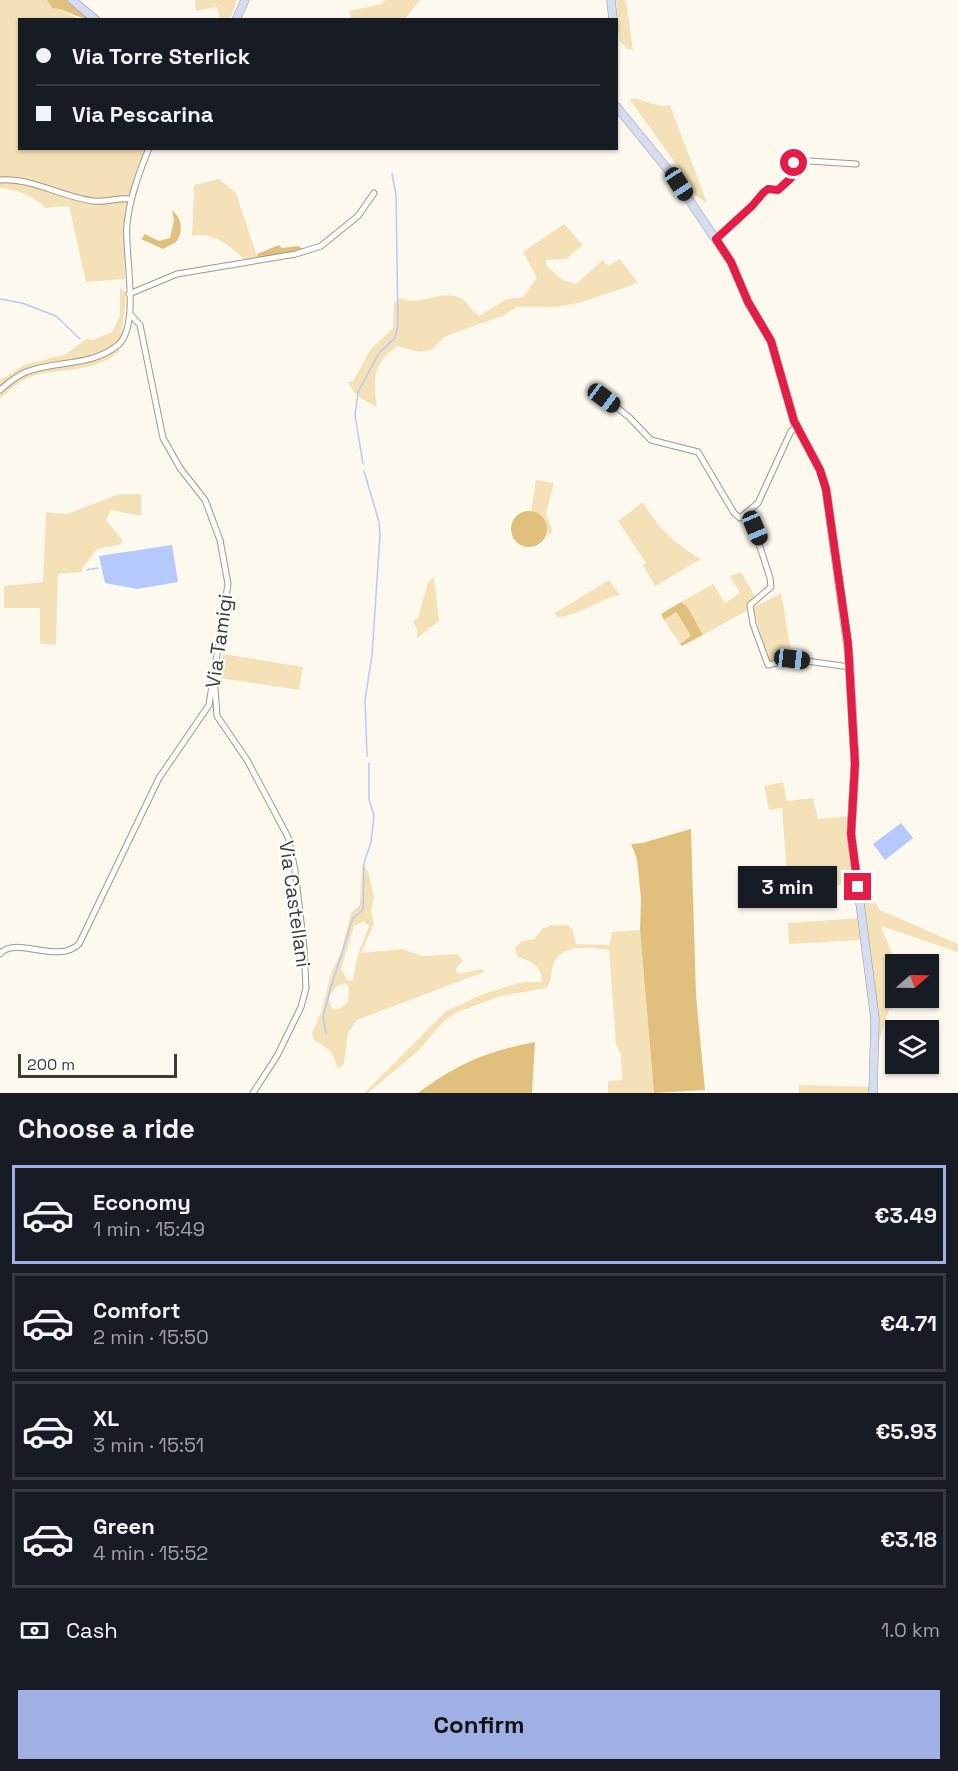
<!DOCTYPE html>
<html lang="en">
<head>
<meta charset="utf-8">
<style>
  body { margin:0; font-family:"Space Grotesk",sans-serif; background:#242831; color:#f1f3f6; height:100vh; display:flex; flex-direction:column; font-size:22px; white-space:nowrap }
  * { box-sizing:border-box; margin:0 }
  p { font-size:20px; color:#9ea1a6 }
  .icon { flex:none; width:33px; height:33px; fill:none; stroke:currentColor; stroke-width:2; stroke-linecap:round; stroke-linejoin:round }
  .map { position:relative; height:1093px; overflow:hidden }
  .side { display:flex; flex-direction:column; background:#171b24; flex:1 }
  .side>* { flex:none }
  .banner { position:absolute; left:18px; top:18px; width:600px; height:132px; border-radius:0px; box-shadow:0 2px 4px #0004; display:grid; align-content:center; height:132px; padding:0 18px; background:#171b24 }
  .needle { width:39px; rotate:70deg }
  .controls { position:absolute; left:885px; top:954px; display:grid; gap:12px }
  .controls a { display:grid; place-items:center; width:54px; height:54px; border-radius:0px; background:#171b24; box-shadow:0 2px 4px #0004; font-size:30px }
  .scale { position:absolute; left:18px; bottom:15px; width:159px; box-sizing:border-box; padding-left:6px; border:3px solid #3e3b34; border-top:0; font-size:16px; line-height:21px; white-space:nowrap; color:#3e3b34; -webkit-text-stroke:4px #fff; paint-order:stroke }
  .end { position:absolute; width:27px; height:27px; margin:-14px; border:8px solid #e11d48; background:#fff; box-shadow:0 0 0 3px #fff }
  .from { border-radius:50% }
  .bubble { position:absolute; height:42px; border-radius:0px; background:#171b24; box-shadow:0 2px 4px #0004; font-size:20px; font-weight:700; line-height:42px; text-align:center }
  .car { position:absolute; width:18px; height:36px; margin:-18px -9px; border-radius:8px; box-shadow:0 0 4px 2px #0007; background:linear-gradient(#222 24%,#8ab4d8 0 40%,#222 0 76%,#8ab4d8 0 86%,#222 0) }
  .banner b { display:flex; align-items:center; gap:21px; height:57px; font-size:22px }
  .banner b+b { border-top:2px solid #363941 }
  .banner i { width:15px; height:15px; background:#f1f3f6 }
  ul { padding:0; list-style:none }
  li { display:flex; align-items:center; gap:18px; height:99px; margin:0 12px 9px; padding:0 6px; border:3px solid #363941; border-radius:0px }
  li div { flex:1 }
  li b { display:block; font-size:22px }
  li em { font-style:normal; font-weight:700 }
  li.on { border-color:#a0afe4 }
  li>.icon { width:54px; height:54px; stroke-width:1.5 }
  h2 { padding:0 18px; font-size:27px; line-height:72px }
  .pay { display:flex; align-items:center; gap:15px; height:66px; padding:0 18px; font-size:22px }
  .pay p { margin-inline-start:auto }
  .cta { display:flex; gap:12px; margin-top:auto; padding:12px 18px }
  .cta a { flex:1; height:69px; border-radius:0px; background:#a0afe4; color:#111; font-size:24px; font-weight:700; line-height:69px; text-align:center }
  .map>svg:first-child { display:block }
</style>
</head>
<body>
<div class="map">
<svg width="958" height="1093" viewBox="0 0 958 1093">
  <rect width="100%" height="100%" fill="#fef9ee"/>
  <path fill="#f5e1b8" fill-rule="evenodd" d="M0,0H47L52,8H56L79,19L20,20V148L147,149L129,196L115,198L116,201H129L124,240L125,279L86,282L69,206L45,208C34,195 17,190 0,188Z
    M195,0H237C233,11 233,20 220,20L217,7L196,11Z
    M386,0H420L405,19H351L349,11L381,4Z
    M616,0H626L633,50L627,49L619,41Z
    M634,98L660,106L670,105L707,203L695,195L679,168L630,100Z
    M219,179L236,193L258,259L246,261C231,247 214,231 192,236L194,185Z
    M564,224L583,245L566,259L546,260V265L562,280L576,284L603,260L608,266L620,259L638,283L579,303L556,307H517L502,316L444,337L431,350L419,352L398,346C372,363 373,380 377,407C365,401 354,396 348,382L353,381L371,349L393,328L394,303L401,298C421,308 441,287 462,299C468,303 472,311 479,316L507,299L523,297L537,278L523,252Z
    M120,287L125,292C127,313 120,331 119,352C95,371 68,369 39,374C24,377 11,389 0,399V394L16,379L39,365L25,369L0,386V380L24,365L66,354L86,339L93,340L112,332L120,316Z
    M536,480L554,483L546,514L553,532L546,537L548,533L537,513L531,512Z
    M120,494H141V516L111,510L106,520L123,541L119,545L97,549L83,567L82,572L58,574L56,645L40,644V608H4V586L43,582L46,512L67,514Z
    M643,502C657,527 676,545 701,559L655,586L643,565L646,563L618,521Z
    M741,572L755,596L748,603V610L703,635L687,606L681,602L713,584L725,603L740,593L730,576Z
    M434,577L439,621L417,638V629L413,621L418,618L428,582Z
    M609,580L620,595C599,599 579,616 557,617L555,613Z
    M781,593L792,655L769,662L753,608Z
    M675,612L691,636L680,644L664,620Z
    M223,654L303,667L299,690L219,678Z
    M783,782L787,801L813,798L818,819L849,816L848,842L856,884L788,887L782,808L769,810L764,786Z
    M362,864L368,871L374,897L371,911L374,924L361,953L402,949L422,956L458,954L463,961L455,969L458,974L481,969L484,972L357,1020L348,1033L344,1064L338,1069L331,1051L314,1040L312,1033L322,1010L331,973L341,953L351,913L360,905ZM364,921L369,926L357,958L353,980L348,981L341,969L354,926ZM345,983L349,988L348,1002L339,1009H333C324,998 333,986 345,983Z
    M861,890H867L880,910L958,944V952L881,926L893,956L901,955L895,959L887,992L893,996L879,1041Z
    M860,918L862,940L789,944L788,923Z
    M551,925H568L573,930L576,944L609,945L612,932L640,930L654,1093H608V1081L622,1080L621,1054L616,1045L609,950C592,947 560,943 553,966C550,976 553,976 547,988L501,996L455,1013L442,1023L418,1051L368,1093H364L446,1011L486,993L522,982H542C541,964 532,963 517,956L515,948L522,941L534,939L542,929Z
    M799,1085L871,1087L870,1093H799Z"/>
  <path fill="#e0c07c" d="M47,0H68L92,19C76,19 64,8 52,8Z
    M172,210C182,219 184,231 176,242L163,249L141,239L145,234L159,241L170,238L174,220Z
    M279,245L282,248L298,246L303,249L258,259L257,254Z
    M511 529a18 18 0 1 1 36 0a18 18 0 1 1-36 0Z
    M681,602L687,606L703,635L682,646L680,644L691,636L676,612L664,620L661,614Z
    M691,829L696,995L705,1090L654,1093L640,930L641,898L637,859L631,844L642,843Z
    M535,1042L532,1093H418C457,1064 487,1051 535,1042Z"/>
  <path fill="#b5c9fc" d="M172,545L178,582L137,589L105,583L99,556Z
    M901,823L913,838L885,860L873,844Z"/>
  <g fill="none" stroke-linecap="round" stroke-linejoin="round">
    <path stroke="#b5c9fc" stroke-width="1.5" d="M0,299L22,303L56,316L80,339
      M363,464L355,415L358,392L379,353L395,338L398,325L396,195L392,174
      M364,471L379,522L380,535L372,655L365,700L367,756
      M92,569L98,568
      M87,570L90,569
      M326,1033L323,1017L331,987L353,918L363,910L364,863L371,842L374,816L369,799V763"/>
    <g stroke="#a09887" stroke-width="7">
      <path id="street" d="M0,180C29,177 63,197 93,201C106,203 118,197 131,199
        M716,239L752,206L763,193L768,189L778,190L790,180L794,163L809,161L856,164
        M129,294L177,274L296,254L321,246L358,216L374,193
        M0,390C8,383 16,376 26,372C57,360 91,367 118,345C141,325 124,253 127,224C130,197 139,173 149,148
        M604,397L629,417L651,440L698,452L734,513L740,518L758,503L791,431L796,427
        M749,513L770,578L771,587L750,605L753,624L768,665L792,659L850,667
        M215,688L217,716L247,760L288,837L295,870L304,948L306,988L301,1007L277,1056L253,1093
        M0,954C14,935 58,965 79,944L159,778L209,705L228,584L220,540L205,500L180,468L163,438L140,325L130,314"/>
    </g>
    <g stroke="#a09887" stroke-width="9">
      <path id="secondary" d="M72,0L96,20
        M611,0L613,20
        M236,20L245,0
        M616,106L673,176L731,262L748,302L771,341L794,421L820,470L826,489L849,655L855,764L851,834L875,1019L873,1093"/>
    </g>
    <use href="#street" stroke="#fff" stroke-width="5"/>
    <use href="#secondary" stroke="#d5ddf4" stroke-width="8"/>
  </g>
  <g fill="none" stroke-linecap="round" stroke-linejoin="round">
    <path stroke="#e11d48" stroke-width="8" d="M794,163L791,168L793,176L778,190L768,189L763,193L752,206L716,239L731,262L748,302L771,341L794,421L820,470L826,489L848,643L855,764L851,834L858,887"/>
  </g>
  <g text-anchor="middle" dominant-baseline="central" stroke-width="4.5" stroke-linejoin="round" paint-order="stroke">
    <g font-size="20" fill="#3e3b34" stroke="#fff">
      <text transform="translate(219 641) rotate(-82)">Via Tamigi</text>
      <text transform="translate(295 904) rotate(82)">Via Castellani</text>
    </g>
  </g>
</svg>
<div class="controls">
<a><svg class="needle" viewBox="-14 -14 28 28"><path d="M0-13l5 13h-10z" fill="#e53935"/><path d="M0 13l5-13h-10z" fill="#9ea1a6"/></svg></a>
<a><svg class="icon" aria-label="layers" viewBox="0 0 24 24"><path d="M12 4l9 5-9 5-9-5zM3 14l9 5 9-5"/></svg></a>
</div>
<div class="scale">200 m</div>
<i class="end from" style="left:794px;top:163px"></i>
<i class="end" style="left:858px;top:887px"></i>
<div class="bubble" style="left:738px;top:866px;width:99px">3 min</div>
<i class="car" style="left:679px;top:184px;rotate:147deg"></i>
<i class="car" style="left:604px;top:398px;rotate:127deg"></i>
<i class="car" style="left:755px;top:528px;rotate:157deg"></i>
<i class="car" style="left:792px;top:659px;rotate:97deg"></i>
<div class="banner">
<b><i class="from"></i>Via Torre Sterlick</b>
<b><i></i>Via Pescarina</b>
</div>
</div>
<section class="side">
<h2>Choose a ride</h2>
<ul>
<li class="on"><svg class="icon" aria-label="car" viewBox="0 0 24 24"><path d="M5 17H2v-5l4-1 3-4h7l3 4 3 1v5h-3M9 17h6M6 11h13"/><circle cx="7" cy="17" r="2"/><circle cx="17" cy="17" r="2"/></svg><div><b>Economy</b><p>1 min · 15:49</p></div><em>€3.49</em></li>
<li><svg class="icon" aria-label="car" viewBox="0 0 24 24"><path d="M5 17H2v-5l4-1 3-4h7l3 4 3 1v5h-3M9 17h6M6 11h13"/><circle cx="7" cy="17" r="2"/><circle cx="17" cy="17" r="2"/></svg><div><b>Comfort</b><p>2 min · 15:50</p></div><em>€4.71</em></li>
<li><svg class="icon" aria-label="car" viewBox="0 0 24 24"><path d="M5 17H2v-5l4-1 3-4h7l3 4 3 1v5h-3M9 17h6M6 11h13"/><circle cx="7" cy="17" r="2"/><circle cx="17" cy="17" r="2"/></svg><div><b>XL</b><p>3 min · 15:51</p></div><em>€5.93</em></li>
<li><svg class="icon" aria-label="car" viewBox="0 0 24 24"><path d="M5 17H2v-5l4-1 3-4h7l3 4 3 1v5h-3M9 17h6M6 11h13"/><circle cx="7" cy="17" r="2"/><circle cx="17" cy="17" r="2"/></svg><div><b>Green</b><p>4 min · 15:52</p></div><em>€3.18</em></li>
</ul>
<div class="pay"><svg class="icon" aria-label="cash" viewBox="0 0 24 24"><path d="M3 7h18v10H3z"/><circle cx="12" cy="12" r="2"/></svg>Cash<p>1.0 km</p></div>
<div class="cta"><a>Confirm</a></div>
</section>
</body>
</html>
